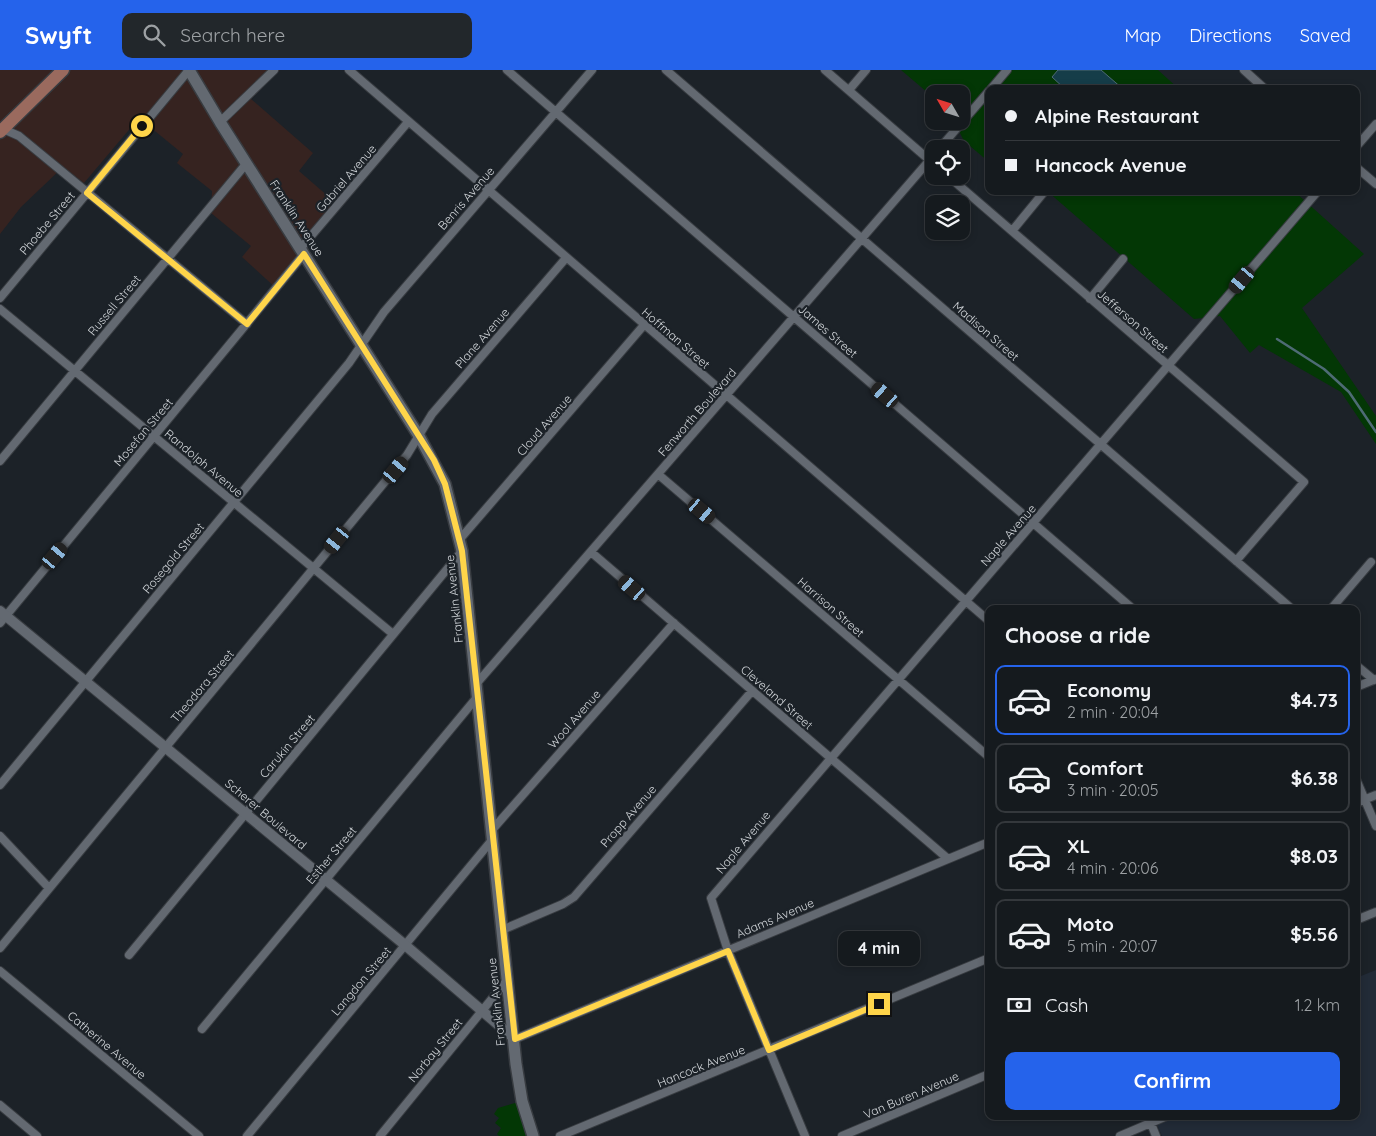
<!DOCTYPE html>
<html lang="en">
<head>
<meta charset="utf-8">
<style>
  body { margin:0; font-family:Quicksand,sans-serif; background:#22272b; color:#f1f3f6; height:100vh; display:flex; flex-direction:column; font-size:19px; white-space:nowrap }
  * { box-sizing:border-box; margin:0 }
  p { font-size:16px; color:#9da1a4 }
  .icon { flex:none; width:28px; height:28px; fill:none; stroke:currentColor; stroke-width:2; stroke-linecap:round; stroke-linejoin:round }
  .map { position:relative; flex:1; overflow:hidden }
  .side { position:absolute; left:985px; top:535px; width:375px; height:515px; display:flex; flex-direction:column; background:#151a1e; border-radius:10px; box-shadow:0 2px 8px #0003,0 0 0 1px #34383c }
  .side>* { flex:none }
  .guide { position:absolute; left:985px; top:15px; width:375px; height:110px; border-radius:10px; box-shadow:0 2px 8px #0003,0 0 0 1px #34383c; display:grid; align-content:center; height:110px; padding:0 20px; background:#151a1e }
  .needle { width:32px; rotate:309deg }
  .tools { position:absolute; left:925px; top:15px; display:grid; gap:10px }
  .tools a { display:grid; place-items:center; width:45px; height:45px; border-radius:10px; background:#151a1e; box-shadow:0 2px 8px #0003,0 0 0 1px #34383c; font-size:25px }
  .end { position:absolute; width:22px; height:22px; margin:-11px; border:6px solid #ffd54a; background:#111; box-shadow:0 0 0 2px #111 }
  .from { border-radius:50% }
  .bubble { position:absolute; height:35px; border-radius:10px; background:#151a1e; box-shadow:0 2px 8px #0003,0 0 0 1px #34383c; font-size:16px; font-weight:700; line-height:35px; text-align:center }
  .car { position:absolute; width:15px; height:30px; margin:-15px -8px; border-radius:6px; box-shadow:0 0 4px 1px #0007; background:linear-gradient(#222 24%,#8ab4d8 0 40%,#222 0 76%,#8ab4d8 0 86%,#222 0) }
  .guide b { display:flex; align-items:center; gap:18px; height:48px; font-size:19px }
  .guide b+b { border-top:1px solid #34383c }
  .guide i { width:12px; height:12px; background:#f1f3f6 }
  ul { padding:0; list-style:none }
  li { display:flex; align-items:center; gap:15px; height:70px; margin:0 10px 8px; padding:0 10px; border:2px solid #34383c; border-radius:10px }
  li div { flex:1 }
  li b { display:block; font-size:19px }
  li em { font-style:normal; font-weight:700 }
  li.current { border-color:#2563eb }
  li>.icon { width:45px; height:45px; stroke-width:1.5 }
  h2 { padding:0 20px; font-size:22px; line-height:60px }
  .pay { display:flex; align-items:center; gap:12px; height:55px; padding:0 20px; font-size:19px }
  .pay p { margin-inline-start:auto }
  .action { display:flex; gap:10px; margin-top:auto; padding:10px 20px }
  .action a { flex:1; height:58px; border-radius:10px; background:#2563eb; color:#fff; font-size:20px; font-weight:700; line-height:58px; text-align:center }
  header { display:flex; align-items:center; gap:30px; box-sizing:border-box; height:70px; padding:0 25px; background:#2563eb; color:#fff }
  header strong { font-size:24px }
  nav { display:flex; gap:28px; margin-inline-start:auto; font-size:18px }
  .search { width:350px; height:45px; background:#22272b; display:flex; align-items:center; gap:12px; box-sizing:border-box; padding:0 18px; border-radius:10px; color:#9da1a4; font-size:19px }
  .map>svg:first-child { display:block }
</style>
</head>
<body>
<header>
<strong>Swyft</strong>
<div class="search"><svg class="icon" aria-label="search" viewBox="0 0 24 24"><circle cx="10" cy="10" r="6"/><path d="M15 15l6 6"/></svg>Search here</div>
<nav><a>Map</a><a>Directions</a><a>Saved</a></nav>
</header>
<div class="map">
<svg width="1376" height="1066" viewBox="0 0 1376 1066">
  <rect width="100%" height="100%" fill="#1c2228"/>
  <path fill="#362320" d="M0,0H280L251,29L313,83L299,101L337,134L300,176L305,184L277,219L242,187L251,176L211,143L212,121L177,93L183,84L139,48L84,113L63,97L21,137L0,164Z"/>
  <path fill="#222b37" d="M1376,900V1066H1162L1153,1046H1356V908Z"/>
  <path fill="#033705" d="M901,0H1158L1179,19H989V92L964,71L954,51H961V24H934V28Z
    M1047,121H1294L1364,184L1302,238L1376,346V374L1341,322L1259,275L1250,283L1220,246L1194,249Z
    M522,1031L534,1066H499L497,1064L501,1058L495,1053L499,1048L494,1044L498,1038Z"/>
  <path fill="#153d49" stroke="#4e6b75" d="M1058,0H1101L1123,19H1065L1052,7Z"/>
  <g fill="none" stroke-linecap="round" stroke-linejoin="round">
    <path stroke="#4e6b75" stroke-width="2.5" d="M1277,269L1324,299L1349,322L1376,362"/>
    <g stroke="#383c41" stroke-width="10">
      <path id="minor" d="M349,0L989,551
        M507,0L1133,539
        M666,0L1292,539
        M825,0L934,94
        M1244,0L1265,19
        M991,19L1007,0
        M849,20L866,0
        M220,52L274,0
        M1,58L19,66L247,254
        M1356,77L1376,54
        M939,79L989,21
        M1356,97L1376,114
        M948,106L1304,412L1236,491
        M1012,161L1044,122
        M300,179L408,52
        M0,228L189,0
        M1090,229L1123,189
        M0,239L393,564
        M0,391L246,94
        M659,405L989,687
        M460,469L644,255
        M591,482L947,788
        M1331,539L1371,492
        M0,553L304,184
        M1356,595L1374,610
        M477,613L934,85
        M1356,617L1376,609
        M1356,709L1376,756
        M0,715L349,293L384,242L592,0
        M1356,733L1376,725
        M492,760L674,553
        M0,766L49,818
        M1356,850L1376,842
        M502,860L563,834L574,827L752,621
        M0,878L407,385L432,344L566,188
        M129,885L462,481
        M0,901L199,1066
        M202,959L478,626
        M515,969L989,772
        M0,1035L37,1066
        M1148,1046L1156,1066
        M247,1066L492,770
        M380,1066L508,909
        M560,1066L989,888
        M805,1066L728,881L711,828L1318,121
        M842,1066L989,1004
        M1120,1066L1167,1046"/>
    </g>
    <g stroke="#383c41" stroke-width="12">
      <path id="tertiary" d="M0,541L405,875L515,969"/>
    </g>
    <g stroke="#383c41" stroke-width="14">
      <path id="secondary" d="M189,0L220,52L419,366L445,414L462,481L516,994L522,1031L533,1066"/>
    </g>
    <g stroke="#383c41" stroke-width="15">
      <path id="primary" d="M0,62L63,0"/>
    </g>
    <use href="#minor" stroke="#636971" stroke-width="8"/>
    <use href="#tertiary" stroke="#636971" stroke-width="10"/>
    <use href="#secondary" stroke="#636971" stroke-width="11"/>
    <use href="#primary" stroke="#9a6a5e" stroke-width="12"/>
  </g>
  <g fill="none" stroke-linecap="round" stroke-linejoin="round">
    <path stroke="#ffd54a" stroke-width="6" d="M142,56L87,123L247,254L304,184L434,390L445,414L462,481L515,969L728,881L769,980L879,934"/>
  </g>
  <g text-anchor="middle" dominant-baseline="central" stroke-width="4.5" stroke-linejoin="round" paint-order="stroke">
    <g font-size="12" fill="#d3d7db" stroke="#1c2228">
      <text transform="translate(346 108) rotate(-49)">Gabriel Avenue</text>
      <text transform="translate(466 128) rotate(-49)">Benris Avenue</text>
      <text transform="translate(297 148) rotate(57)">Franklin Avenue</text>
      <text transform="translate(47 153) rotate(-50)">Phoebe Street</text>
      <text transform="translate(114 235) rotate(-50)">Russell Street</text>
      <text transform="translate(1133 251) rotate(41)">Jefferson Street</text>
      <text transform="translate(828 261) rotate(41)">James Street</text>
      <text transform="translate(986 261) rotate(41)">Madison Street</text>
      <text transform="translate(482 268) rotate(-49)">Plane Avenue</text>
      <text transform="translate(676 268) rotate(41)">Hoffman Street</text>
      <text transform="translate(697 342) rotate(-49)">Fenworth Boulevard</text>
      <text transform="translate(544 355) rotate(-49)">Cloud Avenue</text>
      <text transform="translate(143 362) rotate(-50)">Mosefan Street</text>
      <text transform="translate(204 393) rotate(40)">Randolph Avenue</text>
      <text transform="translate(1008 465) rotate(-49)">Naple Avenue</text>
      <text transform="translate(173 488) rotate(-50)">Rosegold Street</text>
      <text transform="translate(454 529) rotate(-96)">Franklin Avenue</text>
      <text transform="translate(831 537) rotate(41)">Harrison Street</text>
      <text transform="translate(202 616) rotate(-50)">Theodora Street</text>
      <text transform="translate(777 627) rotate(41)">Cleveland Street</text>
      <text transform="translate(574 649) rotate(-49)">Wool Avenue</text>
      <text transform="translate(287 676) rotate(-50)">Carukin Street</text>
      <text transform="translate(266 744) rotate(40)">Scherer Boulevard</text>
      <text transform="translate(628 746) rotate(-49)">Propp Avenue</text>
      <text transform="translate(743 772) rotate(-50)">Naple Avenue</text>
      <text transform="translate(331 785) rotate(-50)">Esther Street</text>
      <text transform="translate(775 848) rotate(-23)">Adams Avenue</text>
      <text transform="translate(361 911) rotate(-50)">Langdon Street</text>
      <text transform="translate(496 932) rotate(-96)">Franklin Avenue</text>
      <text transform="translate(107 975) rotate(40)">Catherine Avenue</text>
      <text transform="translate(435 980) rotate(-51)">Norbay Street</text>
      <text transform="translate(701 996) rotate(-22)">Hancock Avenue</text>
      <text transform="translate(911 1025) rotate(-23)">Van Buren Avenue</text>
    </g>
  </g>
</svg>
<div class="tools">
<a><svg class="needle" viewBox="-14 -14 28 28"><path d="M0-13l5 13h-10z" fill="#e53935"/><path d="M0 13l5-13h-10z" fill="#9da1a4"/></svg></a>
<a><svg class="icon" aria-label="locate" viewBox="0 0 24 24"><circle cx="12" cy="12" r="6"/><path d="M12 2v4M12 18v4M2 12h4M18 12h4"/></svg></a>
<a><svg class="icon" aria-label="layers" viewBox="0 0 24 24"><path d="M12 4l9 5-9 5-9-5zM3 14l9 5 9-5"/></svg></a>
</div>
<i class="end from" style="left:142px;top:56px"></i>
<i class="end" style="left:879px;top:934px"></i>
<div class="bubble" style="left:838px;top:861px;width:82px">4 min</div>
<i class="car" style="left:1242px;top:210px;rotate:220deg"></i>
<i class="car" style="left:885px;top:325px;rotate:311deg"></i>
<i class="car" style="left:396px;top:400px;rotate:40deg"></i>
<i class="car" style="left:702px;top:441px;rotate:130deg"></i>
<i class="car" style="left:337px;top:470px;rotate:219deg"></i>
<i class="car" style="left:55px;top:486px;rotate:40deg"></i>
<i class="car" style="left:632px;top:518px;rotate:311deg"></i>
<div class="guide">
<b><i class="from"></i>Alpine Restaurant</b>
<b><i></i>Hancock Avenue</b>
</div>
<section class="side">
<h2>Choose a ride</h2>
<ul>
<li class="current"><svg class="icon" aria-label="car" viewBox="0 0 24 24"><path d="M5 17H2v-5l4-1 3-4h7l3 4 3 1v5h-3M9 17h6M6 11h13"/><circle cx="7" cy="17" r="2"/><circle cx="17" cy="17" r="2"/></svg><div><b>Economy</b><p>2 min · 20:04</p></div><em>$4.73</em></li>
<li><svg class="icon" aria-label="car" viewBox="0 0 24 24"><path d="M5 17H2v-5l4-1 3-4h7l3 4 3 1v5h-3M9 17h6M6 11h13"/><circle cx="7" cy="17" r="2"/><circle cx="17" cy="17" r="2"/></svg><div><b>Comfort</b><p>3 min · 20:05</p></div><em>$6.38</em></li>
<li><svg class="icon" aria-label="car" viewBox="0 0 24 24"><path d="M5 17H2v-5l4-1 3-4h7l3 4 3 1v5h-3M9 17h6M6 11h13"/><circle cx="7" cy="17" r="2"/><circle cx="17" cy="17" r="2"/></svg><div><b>XL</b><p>4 min · 20:06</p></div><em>$8.03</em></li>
<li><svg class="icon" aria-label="car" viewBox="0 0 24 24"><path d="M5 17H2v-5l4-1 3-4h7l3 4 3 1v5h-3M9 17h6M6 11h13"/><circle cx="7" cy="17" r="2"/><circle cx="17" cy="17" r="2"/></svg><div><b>Moto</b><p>5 min · 20:07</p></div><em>$5.56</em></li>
</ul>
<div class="pay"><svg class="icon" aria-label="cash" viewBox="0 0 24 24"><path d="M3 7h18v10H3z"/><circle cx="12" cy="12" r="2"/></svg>Cash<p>1.2 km</p></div>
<div class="action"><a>Confirm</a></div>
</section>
</div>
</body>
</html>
